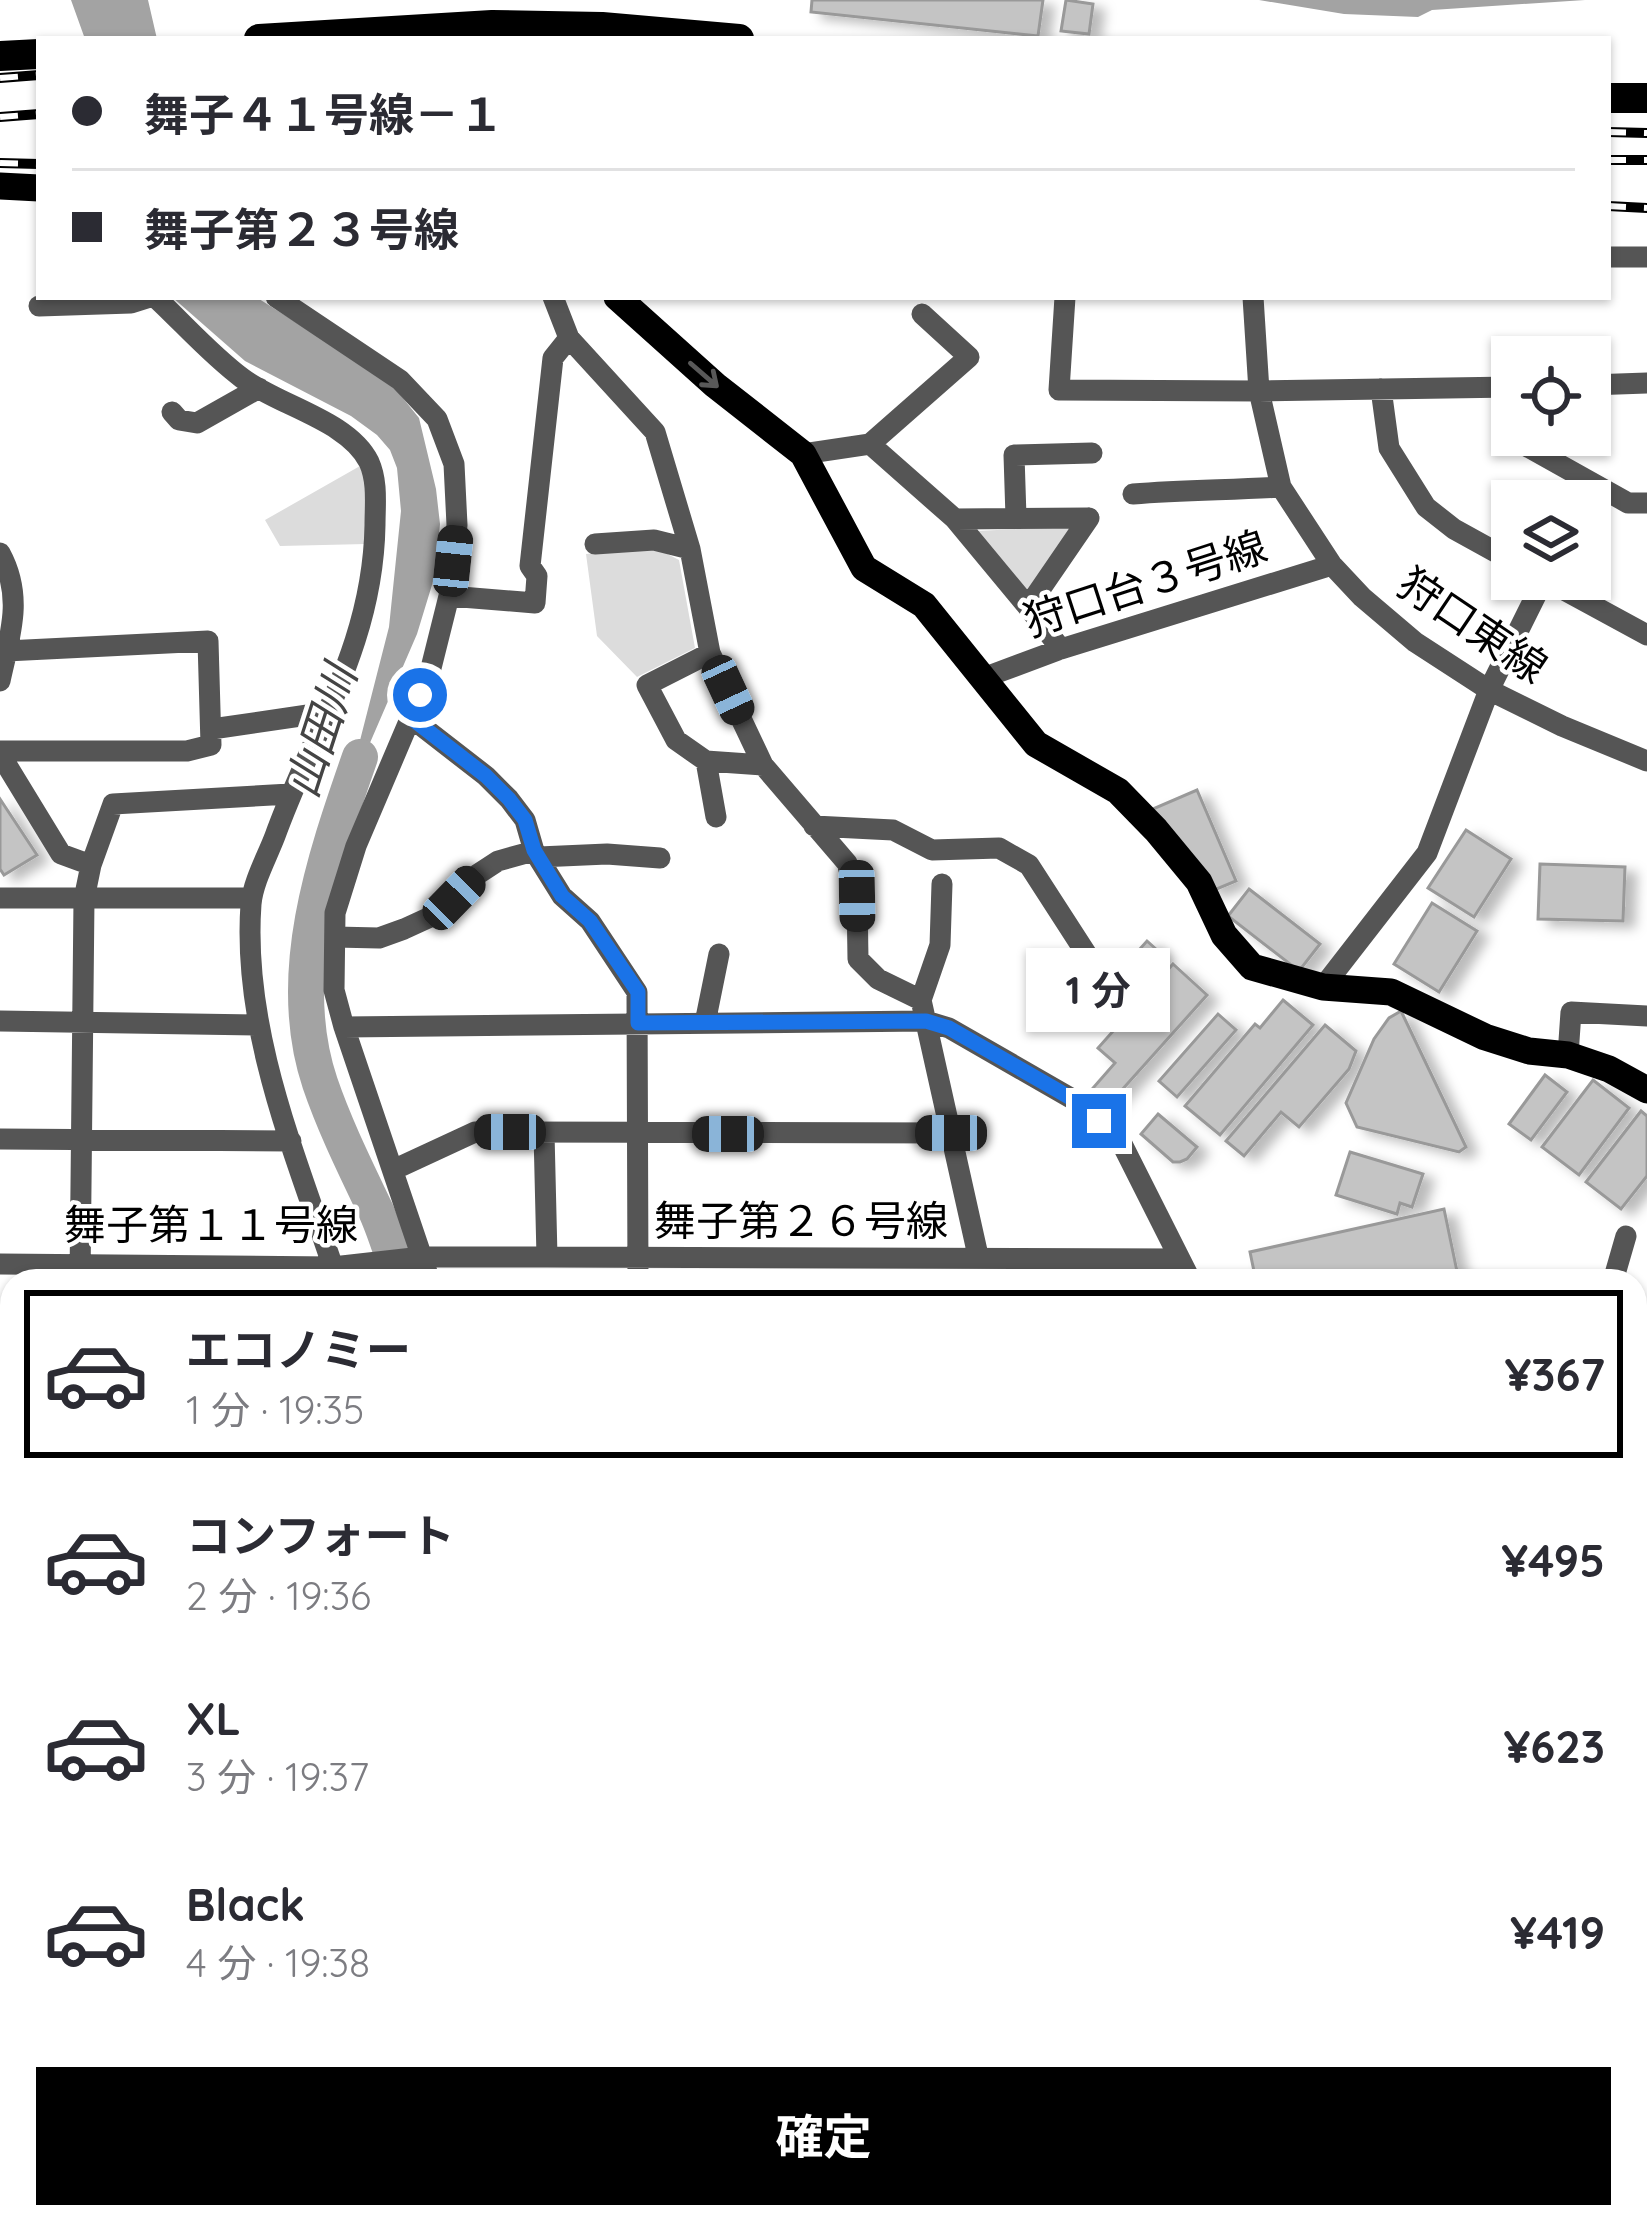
<!DOCTYPE html>
<html lang="ja">
<head>
<meta charset="utf-8">
<style>
  body { margin:0; font-family:Quicksand,"Noto Sans JP",sans-serif; background:#f2f2f3; color:#2b2b33; height:100vh; display:flex; flex-direction:column; font-size:45px; white-space:nowrap }
  * { box-sizing:border-box; margin:0 }
  p { font-size:39px; color:#7c7c81 }
  .icon { flex:none; width:66px; height:66px; fill:none; stroke:currentColor; stroke-width:2; stroke-linecap:round; stroke-linejoin:round }
  .map { position:relative; flex:1; overflow:hidden }
  .drawer { position:absolute; left:0px; top:1269px; width:1647px; height:960px; display:flex; flex-direction:column; background:#fff; border-radius:36px 36px 0 0; box-shadow:0 3px 9px #0004 }
  .drawer>* { flex:none }
  .guide { position:absolute; left:36px; top:36px; width:1575px; height:264px; border-radius:0px; box-shadow:0 3px 9px #0004; display:grid; align-content:center; height:264px; padding:0 36px; background:#fff }
  .buttons { position:absolute; left:1491px; top:336px; display:grid; gap:24px }
  .buttons a { display:grid; place-items:center; width:120px; height:120px; border-radius:0px; background:#fff; box-shadow:0 3px 9px #0004; font-size:60px }
  .end { position:absolute; width:54px; height:54px; margin:-27px; border:15px solid #1a73e8; background:#fff; box-shadow:0 0 0 6px #fff }
  .from { border-radius:50% }
  .bubble { position:absolute; height:84px; border-radius:0px; background:#fff; box-shadow:0 3px 9px #0004; font-size:39px; font-weight:700; line-height:84px; text-align:center }
  .car { position:absolute; width:36px; height:72px; margin:-36px -18px; border-radius:15px; box-shadow:0 0 9px 3px #0007; background:linear-gradient(#222 24%,#8ab4d8 0 40%,#222 0 76%,#8ab4d8 0 86%,#222 0) }
  .guide b { display:flex; align-items:center; gap:42px; height:114px; font-size:45px }
  .guide b+b { border-top:3px solid #e1e1e2 }
  .guide i { width:30px; height:30px; background:#2b2b33 }
  ul { padding:21px 0 0; list-style:none }
  li { display:flex; align-items:center; gap:36px; height:168px; margin:0 24px 18px; padding:0 12px; border:6px solid transparent; border-radius:0px }
  li div { flex:1 }
  li b { display:block; font-size:45px }
  li em { font-style:normal; font-weight:700 }
  li.selected { border-color:#000 }
  li>.icon { width:108px; height:108px; stroke-width:1.5 }
  .primary-button { display:flex; gap:24px; margin-top:auto; padding:24px 36px }
  .primary-button a { flex:1; height:138px; border-radius:0px; background:#000; color:#fff; font-size:48px; font-weight:700; line-height:138px; text-align:center }
  .map>svg:first-child { display:block }
</style>
</head>
<body>
<div class="map">
<svg width="1647" height="2229" viewBox="0 0 1647 2229">
  <defs>
    <filter id="shadow"><feDropShadow dx="11" dy="6" stdDeviation="6" flood-color="#0004"/></filter>
  </defs>
  <rect width="100%" height="100%" fill="#fff"/>
  <path fill="#dcdcdc" d="M360,466L370,485L366,544L280,546L265,520Z
    M1075,526L1027,594L976,531Z
    M654,547L679,560L695,648L637,677L597,636L586,554Z
    M64,2217H465L431,2229H71Z"/>
  <path fill="#a3a3a3" d="M71,0H148L157,39H85Z
    M1259,0H1585L1432,10L1418,17L1344,14Z
    M172,297H256L390,382L419,418L436,489L440,524L435,575L417,634L344,803L389,627L401,511L397,468L390,450L377,435L351,416L245,361Z"/>
  <g fill="none" stroke-linecap="round" stroke-linejoin="round">
    <path stroke="#a3a3a3" stroke-width="36" d="M360,757C324,860 284,976 320,1083C335,1127 356,1169 376,1211C386,1233 393,1258 401,1281
      M560,2229L585,2217"/>
  </g>
  <path fill="#c4c4c4" stroke="#999" stroke-width="3" filter="url(#shadow)" d="M812,0H1043L1038,36L811,12Z
    M1066,0L1093,4L1089,34L1061,31Z
    M1197,790L1236,881L1212,891L1148,811Z
    M0,799L37,855L4,875L0,869Z
    M1466,830L1511,859L1474,917L1428,888Z
    M1540,864L1625,867L1623,921L1538,919Z
    M1249,889L1320,944L1299,971L1228,916Z
    M1432,903L1477,931L1439,992L1394,964Z
    M1147,941L1165,957L1122,1005L1104,989Z
    M1173,964L1207,995L1103,1111L1086,1096L1115,1063L1098,1048Z
    M1283,1000L1313,1025L1220,1135L1185,1106L1255,1024L1260,1028Z
    M1401,1011L1466,1147L1459,1152L1357,1127L1346,1103L1374,1039L1389,1018Z
    M1218,1014L1236,1030L1177,1097L1159,1081Z
    M1325,1025L1356,1051L1349,1069L1299,1127L1281,1112L1244,1156L1226,1141Z
    M1545,1075L1567,1092L1531,1140L1509,1124Z
    M1593,1080L1629,1108L1579,1175L1542,1147Z
    M1641,1111L1647,1116V1176L1621,1209L1586,1182Z
    M1158,1114L1197,1147L1187,1159L1180,1162H1173L1141,1134Z
    M1350,1152L1423,1174L1412,1207L1400,1203L1397,1214L1336,1195Z
    M1444,1209L1459,1281H1256L1250,1252Z
    M0,1331H12V1377H0Z
    M1647,1427V1469L1635,1473V1431Z
    M1647,1500V1559L1635,1516V1503Z
    M1647,1611V1658L1635,1661V1614Z"/>
  <g fill="none" stroke-linecap="round" stroke-linejoin="round">
    <path stroke="#555" stroke-width="21" d="M1608,257H1647
      M155,297C183,323 211,355 242,378C279,406 348,420 369,462C378,482 375,505 375,525C373,645 314,728 275,836C267,857 253,882 251,904C242,1029 294,1151 333,1267
      M276,297L400,380L437,419L454,464L457,525L449,596L430,672L356,846L335,913L334,990L344,1027L430,1281
      M553,297L569,338L655,432L690,549L710,653L763,765L847,863L857,896L858,959L878,979L921,1000L979,1260L980,1281
      M1065,297L1059,390L1259,391L1512,387
      M1253,297L1259,391L1281,487L1332,565L1362,597L1415,642L1489,690L1562,726L1647,761
      M39,306L131,303L150,297
      M1590,385L1647,383
      M1506,387L1510,437L1628,503H1647
      M1381,389L1389,448L1426,507L1454,529L1512,561
      M172,412L179,420L197,423L259,388
      M870,444L969,357L922,314
      M803,454L870,444L955,519L1028,607L1089,518
      M1133,494C1183,490 1232,490 1281,487
      M1016,517L1014,455L1092,453
      M955,519L1089,518
      M595,544L654,540L690,549
      M0,553C24,597 10,635 0,681
      M1544,579L1647,635
      M449,596L535,603L537,576L530,566L553,358L569,338
      M1028,607L1061,649
      M710,653L647,685L676,740L706,761L763,765
      M983,678L1061,649L1332,565
      M410,717L486,776L509,799L525,820L534,851L562,896L590,921L637,992L638,1281
      M212,729L328,712
      M0,751H187L211,745L208,641L6,651
      M0,754L61,854L91,865
      M706,761L716,817
      M814,826L893,830L932,850L999,848L1029,865L1091,961
      M539,857L607,854L660,858
      M0,898H251
      M335,937L379,938L404,929L439,913L475,876L498,861L534,851
      M1323,987L1427,853L1489,690L1544,579
      M921,1000L940,945L942,884
      M0,1021L258,1025
      M705,1023L719,954
      M344,1027L926,1021L949,1028L1076,1101L1121,1142L1191,1281
      M1568,1055L1571,1012L1647,1016
      M544,1133L547,1257
      M0,1139L291,1141
      M393,1170L475,1132L951,1133
      M0,1264L333,1267L422,1257H547L1180,1259
      M80,1281L84,899L91,865L113,804L290,794
      M1613,1281L1626,1236
      M1635,1340L1647,1342
      M0,1389L12,1390
      M0,1519H12
      M1635,1828L1647,1820
      M1635,1860L1647,1881
      M0,1892L12,1893
      M1635,1952L1647,1946
      M0,1991L12,1992
      M1635,2050L1638,2049
      M0,2176H12
      M543,2217L549,2229
      M736,2229V2217
      M974,2229V2217
      M1041,2229L1051,2217
      M1378,2229L1395,2217
      M1549,2229L1566,2217"/>
    <path stroke="#000" stroke-width="27" d="M0,186L39,188
      M617,297L715,385L803,454L864,568L924,605L1036,744L1118,791L1156,830L1199,882L1224,935L1252,967L1323,987L1391,992L1485,1037L1529,1051L1568,1055L1609,1069L1647,1090"/>
    <path stroke="#000" stroke-width="30" d="M259,39L492,25L602,27L739,39
      M0,56L39,54
      M1608,98H1647"/>
    <g stroke="#000" stroke-width="10">
      <path id="rail" d="M0,78L39,75
        M0,117L39,114
        M1608,132L1647,133
        M1608,160H1647
        M0,163L39,164
        M1608,206L1647,208"/>
    </g>
    <use href="#rail" stroke="#fff" stroke-width="6" stroke-dasharray="18" stroke-linecap="butt"/>
  </g>
  <defs><path id="oneway-shaft" d="M-6 0H5M1.5-3L5.5 0L1.5 3" fill="none" stroke-width="1.6" stroke-linecap="round" stroke-linejoin="round" transform="scale(3)"/></defs>
  <use stroke="#595959" href="#oneway-shaft" transform="translate(704 375) rotate(41)"/>
  <g fill="none" stroke-linecap="round" stroke-linejoin="round">
    <path stroke="#1a73e8" stroke-width="15" d="M420,695L410,717L486,776L509,799L525,820L534,850L562,896L590,921L638,992V1023L926,1021L949,1028L1076,1101L1099,1121"/>
  </g>
  <g text-anchor="middle" dominant-baseline="central" stroke-width="9" stroke-linejoin="round" paint-order="stroke">
    <g font-size="42" fill="#000" stroke="#fff">
      <text transform="translate(1145 583) rotate(-18)">狩口台３号線</text>
      <text transform="translate(1473 625) rotate(34)">狩口東線</text>
      <text x="801" y="1220">舞子第２６号線</text>
      <text x="211" y="1224">舞子第１１号線</text>
    </g>
    <g font-size="45" font-style="italic" fill="#444" stroke="#fff">
      <text transform="translate(320 731) rotate(-72)">山田川</text>
    </g>
  </g>
</svg>
<div class="buttons">
<a><svg class="icon" aria-label="locate" viewBox="0 0 24 24"><circle cx="12" cy="12" r="6"/><path d="M12 2v4M12 18v4M2 12h4M18 12h4"/></svg></a>
<a><svg class="icon" aria-label="layers" viewBox="0 0 24 24"><path d="M12 4l9 5-9 5-9-5zM3 14l9 5 9-5"/></svg></a>
</div>
<i class="end from" style="left:420px;top:695px"></i>
<i class="end" style="left:1099px;top:1121px"></i>
<div class="bubble" style="left:1026px;top:948px;width:144px">1 分</div>
<i class="car" style="left:453px;top:561px;rotate:6deg"></i>
<i class="car" style="left:728px;top:690px;rotate:155deg"></i>
<i class="car" style="left:857px;top:896px;rotate:179deg"></i>
<i class="car" style="left:454px;top:898px;rotate:44deg"></i>
<i class="car" style="left:510px;top:1132px;rotate:270deg"></i>
<i class="car" style="left:951px;top:1133px;rotate:270deg"></i>
<i class="car" style="left:728px;top:1134px;rotate:270deg"></i>
<div class="guide">
<b><i class="from"></i>舞子４１号線－１</b>
<b><i></i>舞子第２３号線</b>
</div>
<section class="drawer">
<ul>
<li class="selected"><svg class="icon" aria-label="car" viewBox="0 0 24 24"><path d="M5 17H2v-5l4-1 3-4h7l3 4 3 1v5h-3M9 17h6M6 11h13"/><circle cx="7" cy="17" r="2"/><circle cx="17" cy="17" r="2"/></svg><div><b>エコノミー</b><p>1 分 · 19:35</p></div><em>¥367</em></li>
<li><svg class="icon" aria-label="car" viewBox="0 0 24 24"><path d="M5 17H2v-5l4-1 3-4h7l3 4 3 1v5h-3M9 17h6M6 11h13"/><circle cx="7" cy="17" r="2"/><circle cx="17" cy="17" r="2"/></svg><div><b>コンフォート</b><p>2 分 · 19:36</p></div><em>¥495</em></li>
<li><svg class="icon" aria-label="car" viewBox="0 0 24 24"><path d="M5 17H2v-5l4-1 3-4h7l3 4 3 1v5h-3M9 17h6M6 11h13"/><circle cx="7" cy="17" r="2"/><circle cx="17" cy="17" r="2"/></svg><div><b>XL</b><p>3 分 · 19:37</p></div><em>¥623</em></li>
<li><svg class="icon" aria-label="car" viewBox="0 0 24 24"><path d="M5 17H2v-5l4-1 3-4h7l3 4 3 1v5h-3M9 17h6M6 11h13"/><circle cx="7" cy="17" r="2"/><circle cx="17" cy="17" r="2"/></svg><div><b>Black</b><p>4 分 · 19:38</p></div><em>¥419</em></li>
</ul>
<div class="primary-button"><a>確定</a></div>
</section>
</div>
</body>
</html>
